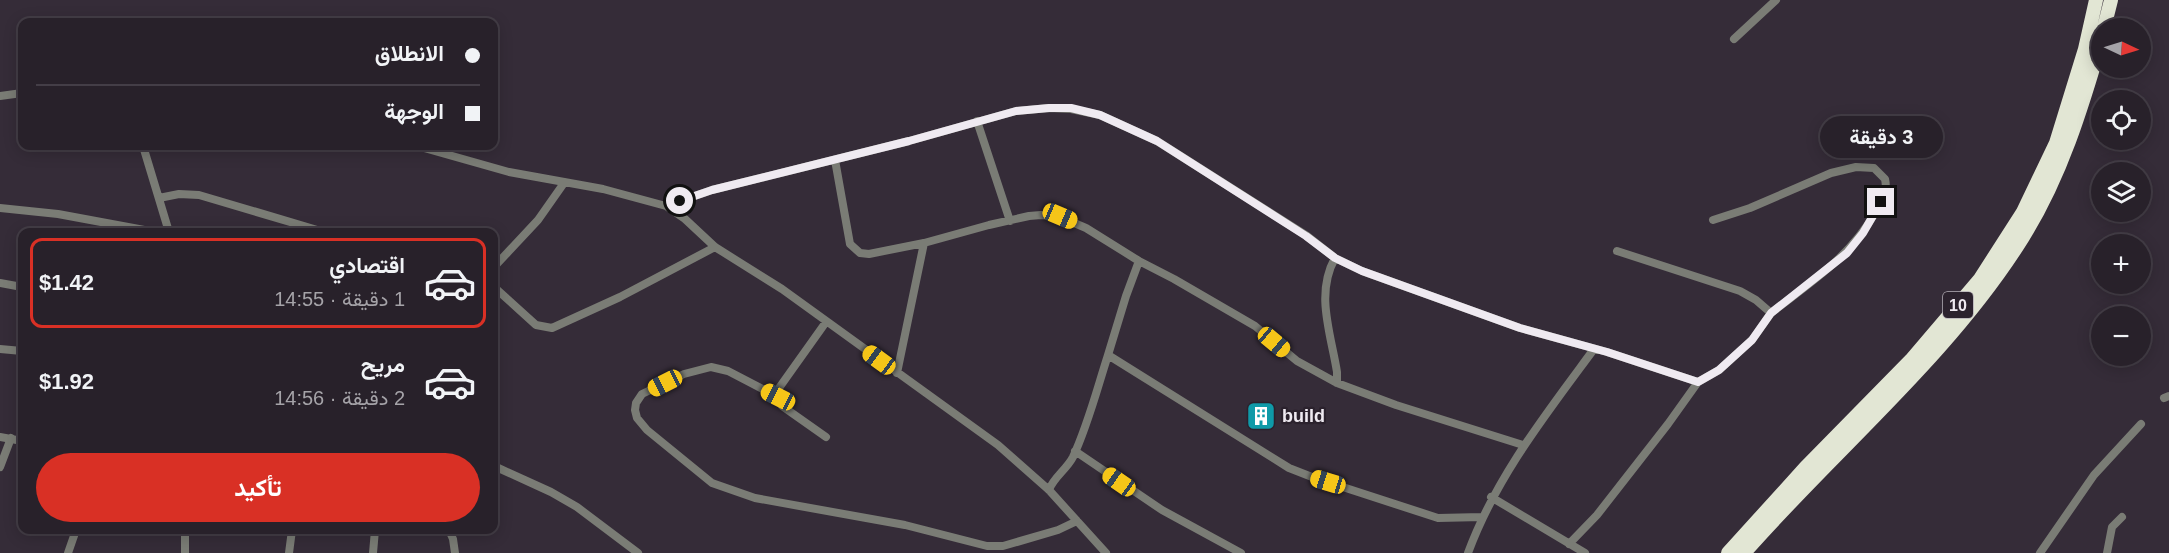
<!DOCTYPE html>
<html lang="ar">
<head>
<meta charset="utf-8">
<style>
  body { margin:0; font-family:Arial,Vazirmatn,sans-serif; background:#302932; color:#f1f3f6; direction:rtl; height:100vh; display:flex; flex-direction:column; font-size:22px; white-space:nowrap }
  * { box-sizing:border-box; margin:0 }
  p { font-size:20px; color:#a5a3a8 }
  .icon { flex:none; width:33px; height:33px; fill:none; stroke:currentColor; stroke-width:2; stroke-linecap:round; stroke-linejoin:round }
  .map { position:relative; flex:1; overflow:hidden; direction:ltr }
  .sheet { position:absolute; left:18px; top:228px; width:480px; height:306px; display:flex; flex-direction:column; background:#28212a; border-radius:12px; box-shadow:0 3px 15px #0003,0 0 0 2px #443e47; direction:rtl }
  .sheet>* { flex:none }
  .banner { position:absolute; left:18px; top:18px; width:480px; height:132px; border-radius:12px; box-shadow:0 3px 15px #0003,0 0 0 2px #443e47; direction:rtl; display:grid; align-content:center; height:132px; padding:0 18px; background:#28212a }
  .needle { width:39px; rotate:94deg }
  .controls { position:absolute; left:2091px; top:18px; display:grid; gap:12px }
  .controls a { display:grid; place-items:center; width:60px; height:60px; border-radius:50%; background:#28212a; box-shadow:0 3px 15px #0003,0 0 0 2px #443e47; font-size:30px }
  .end { position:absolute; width:27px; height:27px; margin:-14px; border:8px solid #efeaf1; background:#111; box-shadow:0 0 0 3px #111 }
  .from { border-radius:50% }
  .bubble { position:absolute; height:42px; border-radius:21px; background:#28212a; box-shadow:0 3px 15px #0003,0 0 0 2px #443e47; font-size:20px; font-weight:700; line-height:42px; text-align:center; direction:rtl }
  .car { position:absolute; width:18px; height:36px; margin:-18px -9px; border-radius:8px; box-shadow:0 0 4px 2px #0007; background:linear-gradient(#f5c518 24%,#345 0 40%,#f5c518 0 76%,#345 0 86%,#f5c518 0) }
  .banner b { display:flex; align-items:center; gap:21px; height:57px; font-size:22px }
  .banner b+b { border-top:2px solid #443e47 }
  .banner i { width:15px; height:15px; background:#f1f3f6 }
  ul { padding:10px 0 0; list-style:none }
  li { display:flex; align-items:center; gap:18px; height:90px; margin:0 12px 9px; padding:0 6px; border:3px solid transparent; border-radius:12px }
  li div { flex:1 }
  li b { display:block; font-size:22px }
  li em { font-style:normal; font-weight:700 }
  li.on { border-color:#d93025 }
  li>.icon { width:54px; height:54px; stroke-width:1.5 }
  .action { display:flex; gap:12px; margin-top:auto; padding:12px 18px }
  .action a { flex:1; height:69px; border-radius:36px; background:#d93025; color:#fff; font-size:24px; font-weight:700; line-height:69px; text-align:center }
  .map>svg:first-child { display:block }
</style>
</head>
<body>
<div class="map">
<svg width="2169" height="553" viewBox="0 0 2169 553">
  <rect width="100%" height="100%" fill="#352c38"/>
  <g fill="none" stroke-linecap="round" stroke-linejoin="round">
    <path stroke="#7a7c75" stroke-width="8" d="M1734,39L1776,0
      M0,96L22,93
      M977,121L1010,221
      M143,146L169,232
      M417,146L509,172L603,189L666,206L685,219L715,247L782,289L998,445L1049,490L1106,553
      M835,160L850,244L860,253L869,254L924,243L989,225L1029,216L1041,215L1060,217L1086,228L1139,261L1174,279L1255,326L1297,361L1337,383L1396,405L1523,445
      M159,198L179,194L199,195L324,232
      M666,206L712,190L909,141L1016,111L1049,108L1071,109L1100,115L1157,141L1307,236L1335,258L1362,271L1520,328L1607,352L1698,382
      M0,208L58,214L155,232
      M1713,220L1750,208L1831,173L1856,167L1874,168L1885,179C1888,192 1882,202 1875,213C1849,258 1811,282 1771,313
      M1335,258C1315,294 1331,334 1337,372V383
      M1139,261L1126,296L1108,355L1289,468L1312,477L1438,518L1482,517
      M494,267L538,220L564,183
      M0,283L22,287
      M494,287L536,325L552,328L620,297L715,247
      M0,349L22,351
      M897,373L924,243
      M778,397L728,371L711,367L684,374L642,394L636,403L635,410L637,418L647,430L712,483L755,498L905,525L987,546H1003L1058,530L1077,521
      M2164,398L2169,396
      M0,437L22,441
      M826,437L782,406L778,397L779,388L826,322
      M1075,451L1162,510L1241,553
      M494,466L551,492L577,507L638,553
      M0,467L11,438
      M1049,490C1053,478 1067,469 1073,457C1088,425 1097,389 1108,355
      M1491,497L1585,553
      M185,530V553
      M449,530L453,539L455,553
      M1569,544L1597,515L1668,424L1698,382L1719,370L1752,340L1771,313L1756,300L1740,291L1617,251
      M68,553L76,530
      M289,553L292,530
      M373,553L375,530
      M1468,553C1496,477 1546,414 1594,349
      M2040,553L2094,475L2141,424
      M2107,553L2112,527L2122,517"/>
    <path stroke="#e2e6d4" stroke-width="14" d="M2104,28L2111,0
      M1728,553L1805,468L1911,360L1980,279L2023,212L2056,143L2085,49L2096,0
      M1744,553C1836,448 1949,356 2023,237C2061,176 2082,107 2102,38"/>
  </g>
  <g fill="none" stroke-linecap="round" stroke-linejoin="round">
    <path stroke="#efeaf1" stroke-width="8" d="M680,201L712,190L909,141L1016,111L1049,108H1071L1100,115L1157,141L1306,236L1335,258L1362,271L1520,328L1607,352L1698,382L1719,370L1752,340L1771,313L1847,253L1863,233L1881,202"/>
  </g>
  <defs>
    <g id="building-square" transform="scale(1.5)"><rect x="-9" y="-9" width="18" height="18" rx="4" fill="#0f9aa8" stroke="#2b222d"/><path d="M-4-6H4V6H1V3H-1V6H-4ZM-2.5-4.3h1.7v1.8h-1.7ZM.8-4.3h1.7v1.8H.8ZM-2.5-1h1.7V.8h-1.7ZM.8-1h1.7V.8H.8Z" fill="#fff"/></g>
  </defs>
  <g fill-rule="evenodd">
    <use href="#building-square" x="1261" y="416"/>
  </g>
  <g text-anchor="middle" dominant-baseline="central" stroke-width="4.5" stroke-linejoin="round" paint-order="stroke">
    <rect fill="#2b222d" stroke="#b4aeb6" stroke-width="1.5" x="1943" y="292" width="30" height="26" rx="4.5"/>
    <g font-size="16" font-weight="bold" fill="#efeaf1">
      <text x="1958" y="305">10</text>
    </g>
    <g font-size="18" font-weight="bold" fill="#efeaf1" stroke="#2b222d" text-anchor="start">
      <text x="1282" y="416">build</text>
    </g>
  </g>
</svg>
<div class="controls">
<a><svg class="needle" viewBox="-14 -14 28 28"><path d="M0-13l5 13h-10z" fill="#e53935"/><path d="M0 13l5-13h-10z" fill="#a5a3a8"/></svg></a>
<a><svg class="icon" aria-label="locate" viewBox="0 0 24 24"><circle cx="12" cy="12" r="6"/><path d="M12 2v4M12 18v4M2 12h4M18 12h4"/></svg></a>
<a><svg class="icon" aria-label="layers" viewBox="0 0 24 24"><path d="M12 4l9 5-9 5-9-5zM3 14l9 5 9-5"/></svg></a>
<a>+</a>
<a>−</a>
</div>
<i class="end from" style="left:680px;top:201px"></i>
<i class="end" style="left:1881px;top:202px"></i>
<div class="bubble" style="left:1820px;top:116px;width:123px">3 دقيقة</div>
<i class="car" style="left:1060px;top:216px;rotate:113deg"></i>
<i class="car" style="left:1274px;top:342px;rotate:130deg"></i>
<i class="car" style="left:879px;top:360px;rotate:306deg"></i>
<i class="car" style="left:665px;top:383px;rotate:243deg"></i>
<i class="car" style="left:778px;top:397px;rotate:297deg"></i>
<i class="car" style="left:1119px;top:482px;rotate:305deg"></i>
<i class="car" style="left:1328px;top:482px;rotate:287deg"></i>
<div class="banner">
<b><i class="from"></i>الانطلاق</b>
<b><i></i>الوجهة</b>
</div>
<section class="sheet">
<ul>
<li class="on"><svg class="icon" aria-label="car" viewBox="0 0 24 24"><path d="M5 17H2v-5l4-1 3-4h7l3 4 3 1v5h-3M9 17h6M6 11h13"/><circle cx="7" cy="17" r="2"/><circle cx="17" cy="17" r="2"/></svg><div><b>اقتصادي</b><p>1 دقيقة · 14:55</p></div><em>$1.42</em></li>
<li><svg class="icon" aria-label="car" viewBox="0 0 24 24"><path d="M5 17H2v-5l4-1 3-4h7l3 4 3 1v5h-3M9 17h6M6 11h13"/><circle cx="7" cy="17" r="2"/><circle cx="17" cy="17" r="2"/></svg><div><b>مريح</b><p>2 دقيقة · 14:56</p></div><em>$1.92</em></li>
</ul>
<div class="action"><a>تأكيد</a></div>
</section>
</div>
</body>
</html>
